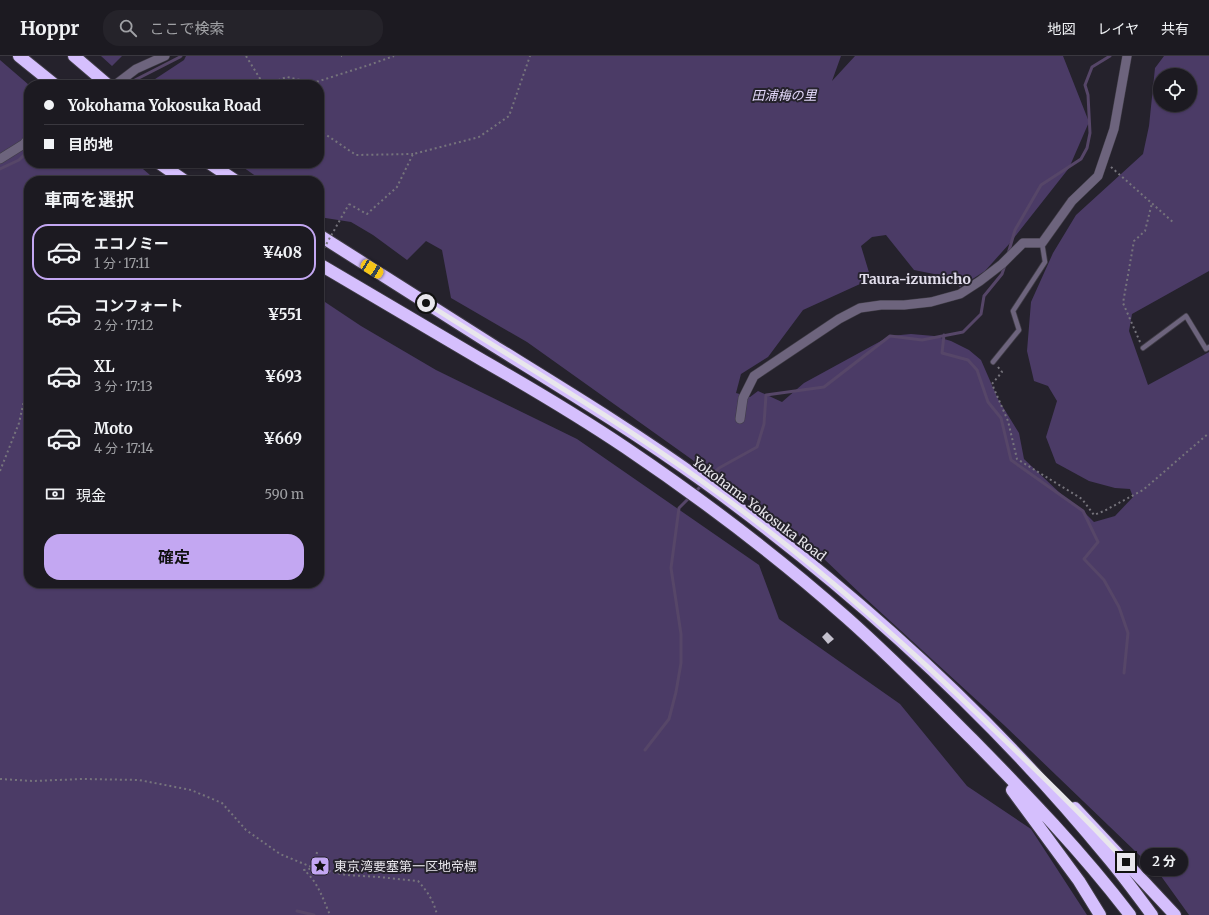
<!DOCTYPE html>
<html lang="ja">
<head>
<meta charset="utf-8">
<style>
  body { margin:0; font-family:Merriweather,"Noto Sans JP",serif; background:#25232a; color:#f1f3f6; height:100vh; display:flex; flex-direction:column; font-size:15px; white-space:nowrap }
  * { box-sizing:border-box; margin:0 }
  p { font-size:13px; color:#a0a1a5 }
  .icon { flex:none; width:22px; height:22px; fill:none; stroke:currentColor; stroke-width:2; stroke-linecap:round; stroke-linejoin:round }
  .map { position:relative; flex:1; overflow:hidden }
  .drawer { position:absolute; left:24px; top:120px; width:300px; height:412px; display:flex; flex-direction:column; background:#1c1a21; border-radius:16px; box-shadow:0 1px 3px #0004,0 0 0 1px #3a383f }
  .drawer>* { flex:none }
  .guide { position:absolute; left:24px; top:24px; width:300px; height:88px; border-radius:16px; box-shadow:0 1px 3px #0004,0 0 0 1px #3a383f; display:grid; align-content:center; height:88px; padding:0 20px; background:#1c1a21 }
  .controls { position:absolute; left:1153px; top:12px; display:grid; gap:8px }
  .controls a { display:grid; place-items:center; width:44px; height:44px; border-radius:50%; background:#1c1a21; box-shadow:0 1px 3px #0004,0 0 0 1px #3a383f; font-size:20px }
  .end { position:absolute; width:18px; height:18px; margin:-9px; border:5px solid #e8e6ec; background:#111; box-shadow:0 0 0 2px #111 }
  .from { border-radius:50% }
  .bubble { position:absolute; height:28px; border-radius:14px; background:#1c1a21; box-shadow:0 1px 3px #0004,0 0 0 1px #3a383f; font-size:13px; font-weight:700; line-height:28px; text-align:center }
  .car { position:absolute; width:12px; height:24px; margin:-12px -6px; border-radius:5px; box-shadow:0 0 3px 1px #0007; background:linear-gradient(#f5c518 24%,#345 0 40%,#f5c518 0 76%,#345 0 86%,#f5c518 0) }
  .guide b { display:flex; align-items:center; gap:14px; height:38px; font-size:15px }
  .guide b+b { border-top:1px solid #3a383f }
  .guide i { width:10px; height:10px; background:#f1f3f6 }
  ul { padding:0; list-style:none }
  li { display:flex; align-items:center; gap:12px; height:56px; margin:0 8px 6px; padding:0 12px; border:2px solid transparent; border-radius:16px }
  li div { flex:1 }
  li b { display:block; font-size:15px }
  li em { font-style:normal; font-weight:700 }
  li.current { border-color:#c3a7f2 }
  li>.icon { width:36px; height:36px; stroke-width:1.5 }
  h2 { padding:0 20px; font-size:18px; line-height:48px }
  .pay { display:flex; align-items:center; gap:10px; height:44px; padding:0 20px; font-size:15px }
  .pay p { margin-inline-start:auto }
  .button { display:flex; gap:8px; margin-top:auto; padding:8px 20px }
  .button a { flex:1; height:46px; border-radius:16px; background:#c3a7f2; color:#111; font-size:16px; font-weight:700; line-height:46px; text-align:center }
  header { display:flex; align-items:center; gap:24px; box-sizing:border-box; height:56px; padding:0 20px; background:#1c1a21; border-bottom:1px solid #3a383f }
  header strong { font-size:19px }
  nav { display:flex; gap:22px; margin-inline-start:auto; font-size:14px }
  .search { width:280px; height:36px; background:#25232a; display:flex; align-items:center; gap:10px; box-sizing:border-box; padding:0 14px; border-radius:16px; color:#a0a1a5; font-size:15px }
  .map>svg:first-child { display:block }
</style>
</head>
<body>
<header>
<strong>Hoppr</strong>
<div class="search"><svg class="icon" aria-label="search" viewBox="0 0 24 24"><circle cx="10" cy="10" r="6"/><path d="M15 15l6 6"/></svg>ここで検索</div>
<nav><a>地図</a><a>レイヤ</a><a>共有</a></nav>
</header>
<div class="map">
<svg width="1209" height="859" viewBox="0 0 1209 859">
  <rect width="100%" height="100%" fill="#25222c"/>
  <path fill="#4b3b66" fill-rule="evenodd" d="M101,0H122L112,10Z
    M186,0H841L832,25L855,0H1063L1089,66L1069,112L1010,187L985,215L960,231L944,220L914,214L886,179L872,181L861,190L871,223L803,254L768,301L741,318L736,337L750,341L758,335L782,346L804,327L890,280L911,278L934,280L951,285L969,294L981,304L998,343L1019,377L1024,403L1062,439L1083,455L1094,466L1115,460L1133,441L1130,433L1115,432L1089,425L1056,407L1046,381L1057,345L1048,330L1034,325L1027,295L1031,246L1053,197L1076,159L1143,98L1149,70L1155,12L1164,0H1209V215L1132,258L1129,275L1148,329L1209,296V859H1189L1161,820L1005,670L865,542L802,482L527,286L451,242L442,194L426,185L407,204L373,179L351,166L319,161V125H263L237,107H319V29H146L184,4ZM1160,19H1190V49H1160Z
    M0,4L29,29V107H136L157,125H29V527H319V242L361,270L436,314L577,383L759,509L779,563L900,648L967,730L1031,773L1087,859H0Z"/>
  <g fill="none" stroke-linecap="round" stroke-linejoin="round">
    <path stroke="#564668" stroke-width="3" d="M129,29L133,25L180,1L181,0
      M0,113L19,104L29,94
      M1008,198L1015,174L1041,129L1081,103L1087,92L1090,77L1088,39L1085,29L1092,11L1110,0
      M944,279L942,297L968,304L977,314L988,346L1001,362L1011,404L1083,455L1098,486L1084,503L1104,524L1119,551L1128,577L1124,617
      M707,424L719,412L757,391L764,368L766,339L824,331L890,280L922,284L963,276L981,258L984,240L1002,218L1005,209
      M694,437L703,428
      M645,694L669,663L676,636L681,607V578L671,512L679,452L690,441
      M297,855L314,859"/>
  </g>
  <path fill="#c4c0cd" d="M827,576L834,583L828,588L822,581Z"/>
  <g fill="none" stroke-linecap="round" stroke-linejoin="round">
    <g stroke="#403d47" stroke-width="6">
      <path id="service" d="M1143,292L1186,260L1206,293L1209,291
        M993,306L1019,274L1013,255L1045,206L1042,187"/>
    </g>
    <g stroke="#403d47" stroke-width="10">
      <path id="minor" d="M115,29L136,13L165,0
        M0,103L24,88L29,82
        M740,363L743,342L754,320L839,263L860,252L881,249H904L931,246L960,238L980,225L1002,208L1023,187H1042L1072,145L1098,120L1114,73L1127,0"/>
    </g>
    <g stroke="#403d47" stroke-width="14">
      <path id="motorway" d="M19,0L55,29
        M74,0L108,29
        M159,107L185,125
        M209,107L236,125
        M319,179C377,216 435,253 494,290C565,334 636,377 704,426C853,534 993,661 1109,803C1124,821 1138,840 1152,859
        M319,208C373,240 428,272 482,304C531,332 580,361 626,392C703,444 777,500 847,562C890,600 931,642 972,683C1027,739 1082,796 1130,859
        M1012,734L1079,825L1100,859
        M1075,752L1175,859"/>
    </g>
    <path stroke="#76747c" stroke-width="2" stroke-dasharray="2 3" stroke-linecap="butt" d="M246,0L264,29
      M341,0H342
      M264,29L287,21L313,27L369,9L394,0
      M319,74L356,99L413,98
      M1111,111L1174,167
      M349,148L367,158L397,131L413,98L479,81L509,60L530,0
      M1140,286L1123,247L1134,185L1145,175L1152,147
      M998,311L1002,316L992,328L1008,365L1017,403L1082,443L1094,459L1104,455L1143,434L1209,377
      M0,415L19,367L25,340L29,336
      M0,723L33,725L83,723L139,724L191,734L222,747L246,774L280,798L314,812L346,819L379,821L418,825C427,835 434,845 437,859
      M317,796L314,812L304,814C318,826 323,843 330,859"/>
    <use href="#service" stroke="#6d647d" stroke-width="4.5"/>
    <use href="#minor" stroke="#6d647d" stroke-width="9"/>
    <use href="#motorway" stroke="#d5bffd" stroke-width="12"/>
    <path stroke="#76747c" stroke-width="2" stroke-dasharray="2 3" stroke-linecap="butt" d="M319,201L349,148"/>
  </g>
  <g fill="none" stroke-linecap="round" stroke-linejoin="round">
    <path stroke="#e8e6ec" stroke-width="5" d="M426,247C519,306 614,362 703,426C804,498 897,580 986,666C1034,712 1081,757 1126,806"/>
  </g>
  <defs>
    <g id="sight-square" transform="scale(1)"><rect x="-9" y="-9" width="18" height="18" rx="4" fill="#c3a7f2" stroke="#25222c"/><path d="M0-6L1.8-2.2L6-1.7L2.9 1.2L3.7 5.4L0 3.3L-3.7 5.4L-2.9 1.2L-6-1.7L-1.8-2.2Z" fill="#111"/></g>
  </defs>
  <g fill-rule="evenodd">
    <use href="#sight-square" x="320" y="810"/>
  </g>
  <g text-anchor="middle" dominant-baseline="central" stroke-width="4" stroke-linejoin="round" paint-order="stroke">
    <g font-size="13" font-style="italic" fill="#e1d6f8" stroke="#25222c">
      <text x="784" y="39">田浦梅の里</text>
    </g>
    <g font-size="13" fill="#e8e6ec" stroke="#25222c">
      <text transform="translate(759 453) rotate(37)">Yokohama Yokosuka Road</text>
    </g>
    <g font-size="13" fill="#e8e6ec" stroke="#25222c" text-anchor="start">
      <text x="334" y="810">東京湾要塞第一区地帝標</text>
    </g>
    <g font-size="14" font-weight="bold" fill="#e2deec" stroke="#25222c">
      <text x="915" y="223">Taura-izumicho</text>
    </g>
  </g>
</svg>
<div class="controls">
<a><svg class="icon" aria-label="locate" viewBox="0 0 24 24"><circle cx="12" cy="12" r="6"/><path d="M12 2v4M12 18v4M2 12h4M18 12h4"/></svg></a>
</div>
<i class="end from" style="left:426px;top:247px"></i>
<i class="end" style="left:1126px;top:806px"></i>
<div class="bubble" style="left:1140px;top:792px;width:48px">2 分</div>
<i class="car" style="left:372px;top:213px;rotate:122deg"></i>
<div class="guide">
<b><i class="from"></i>Yokohama Yokosuka Road</b>
<b><i></i>目的地</b>
</div>
<section class="drawer">
<h2>車両を選択</h2>
<ul>
<li class="current"><svg class="icon" aria-label="car" viewBox="0 0 24 24"><path d="M5 17H2v-5l4-1 3-4h7l3 4 3 1v5h-3M9 17h6M6 11h13"/><circle cx="7" cy="17" r="2"/><circle cx="17" cy="17" r="2"/></svg><div><b>エコノミー</b><p>1 分 · 17:11</p></div><em>¥408</em></li>
<li><svg class="icon" aria-label="car" viewBox="0 0 24 24"><path d="M5 17H2v-5l4-1 3-4h7l3 4 3 1v5h-3M9 17h6M6 11h13"/><circle cx="7" cy="17" r="2"/><circle cx="17" cy="17" r="2"/></svg><div><b>コンフォート</b><p>2 分 · 17:12</p></div><em>¥551</em></li>
<li><svg class="icon" aria-label="car" viewBox="0 0 24 24"><path d="M5 17H2v-5l4-1 3-4h7l3 4 3 1v5h-3M9 17h6M6 11h13"/><circle cx="7" cy="17" r="2"/><circle cx="17" cy="17" r="2"/></svg><div><b>XL</b><p>3 分 · 17:13</p></div><em>¥693</em></li>
<li><svg class="icon" aria-label="car" viewBox="0 0 24 24"><path d="M5 17H2v-5l4-1 3-4h7l3 4 3 1v5h-3M9 17h6M6 11h13"/><circle cx="7" cy="17" r="2"/><circle cx="17" cy="17" r="2"/></svg><div><b>Moto</b><p>4 分 · 17:14</p></div><em>¥669</em></li>
</ul>
<div class="pay"><svg class="icon" aria-label="cash" viewBox="0 0 24 24"><path d="M3 7h18v10H3z"/><circle cx="12" cy="12" r="2"/></svg>現金<p>590 m</p></div>
<div class="button"><a>確定</a></div>
</section>
</div>
</body>
</html>
